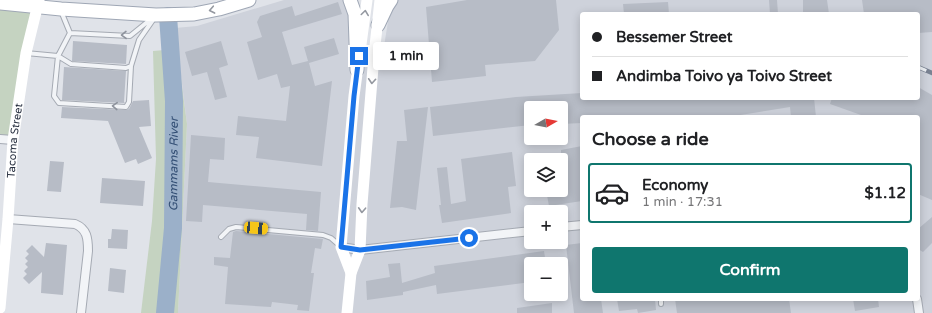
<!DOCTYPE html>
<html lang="en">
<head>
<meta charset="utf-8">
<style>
  body { margin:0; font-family:"Varela Round",sans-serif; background:#f2f2f2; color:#202124; height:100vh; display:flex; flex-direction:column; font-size:15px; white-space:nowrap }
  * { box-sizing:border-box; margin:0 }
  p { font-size:13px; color:#757577 }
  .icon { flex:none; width:22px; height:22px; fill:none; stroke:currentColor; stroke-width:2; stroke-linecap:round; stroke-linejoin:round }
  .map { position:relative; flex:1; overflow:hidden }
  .details { position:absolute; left:580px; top:115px; width:340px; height:186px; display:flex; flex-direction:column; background:#fff; border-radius:4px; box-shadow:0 2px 10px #0003 }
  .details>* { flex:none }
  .top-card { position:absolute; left:580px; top:12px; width:340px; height:88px; border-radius:4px; box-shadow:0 2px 10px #0003; display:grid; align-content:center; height:88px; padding:0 12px; background:#fff }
  .needle { width:26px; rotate:81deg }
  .controls { position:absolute; left:524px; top:101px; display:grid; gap:8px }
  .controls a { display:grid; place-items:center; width:44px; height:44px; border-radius:4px; background:#fff; box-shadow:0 2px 10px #0003; font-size:20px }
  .end { position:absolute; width:18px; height:18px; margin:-9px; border:5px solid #1a73e8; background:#fff; box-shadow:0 0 0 2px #fff }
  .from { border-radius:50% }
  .bubble { position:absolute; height:28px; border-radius:4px; background:#fff; box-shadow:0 2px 10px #0003; font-size:13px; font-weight:800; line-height:28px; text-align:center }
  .car { position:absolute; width:12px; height:24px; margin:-12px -6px; border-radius:5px; box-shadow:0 0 3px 1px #0007; background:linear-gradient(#f5c518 24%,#345 0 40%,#f5c518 0 76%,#345 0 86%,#f5c518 0) }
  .top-card b { display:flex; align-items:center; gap:14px; height:38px; font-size:15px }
  .top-card b+b { border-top:1px solid #e0e0e0 }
  .top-card i { width:10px; height:10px; background:#202124 }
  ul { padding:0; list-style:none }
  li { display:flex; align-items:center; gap:12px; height:60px; margin:0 8px 6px; padding:0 4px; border:2px solid transparent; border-radius:4px }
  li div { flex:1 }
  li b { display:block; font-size:15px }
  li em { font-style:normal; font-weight:800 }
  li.active { border-color:#0f766e }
  li>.icon { width:36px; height:36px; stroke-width:1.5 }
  h2 { padding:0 12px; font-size:18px; line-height:48px }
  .action { display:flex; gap:8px; margin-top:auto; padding:8px 12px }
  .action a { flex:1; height:46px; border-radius:4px; background:#0f766e; color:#fff; font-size:16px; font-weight:800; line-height:46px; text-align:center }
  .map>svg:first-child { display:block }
</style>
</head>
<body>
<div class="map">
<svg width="932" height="313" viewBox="0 0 932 313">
  <rect width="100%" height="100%" fill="#e0e3e9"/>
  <path fill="#ced2db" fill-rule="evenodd" d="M284,0H344L349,18V56L382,59L390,9L398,0H932V313H178L187,124L175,28L197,26ZM582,14H918V98H582ZM531,108H561V138H531ZM582,117H918V299H582ZM531,160H561V190H531ZM531,212H561V242H531ZM531,264H561V294H531Z"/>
  <path fill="#c5d3c1" d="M0,3L37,6L13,140L0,139Z
    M177,49L187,124L178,313H141L152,221L156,159L153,51Z"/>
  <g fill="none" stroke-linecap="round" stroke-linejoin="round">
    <path stroke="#9bb0c9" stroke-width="18" id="s1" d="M165,313L173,228L174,101L168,16"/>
  </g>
  <path fill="#b7bcc6" d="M467,0H556L559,30L535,61L485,65L486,76L432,82L426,7Z
    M769,0H777L778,14H770Z
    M803,0H827L829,14H803Z
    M862,0H932V32L918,33V14H864Z
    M338,2L342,14L282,32L292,65L308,61L304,47L334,38L339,54L309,63L315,86L332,81L322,166L256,158L259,137L236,135L238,116L286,121L290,86L281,88L277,74L258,80L247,42L262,37L257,22L260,16L292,6L295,16Z
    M668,2L669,14H624L623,4Z
    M73,41L127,45L126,64L72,61Z
    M221,41L228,65L219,68L227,97L215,100L207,72L192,76L185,52Z
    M64,67L126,71L124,102H125L124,103L62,100Z
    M918,87L932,95V200L918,194V117H860L861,115L830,104L832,98H918Z
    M582,93V98H814L816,117H791L790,107L728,117H582V123L561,124V108H531V125L433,136L430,107L516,97Z
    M149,100L151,126L139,127L152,158L138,164L136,159L125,163L108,121L61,118L62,107L126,110L129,109L133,101Z
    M428,107L416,210L402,207L390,208L397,141H407L404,110Z
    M191,135L225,138L224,160L210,159L208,182L321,192L318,231L306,230L307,214L203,205L202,222L186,221Z
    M582,146V201L549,206L546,190H561V150Z
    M512,152L516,186L508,187L511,213L442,223L439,205H441L437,168L447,167L451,204L466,201L461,159Z
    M50,161L64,162L61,192L47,191Z
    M102,178L145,181L143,206L100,203Z
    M932,217V243L923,252L918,249V229Z
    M112,229L128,230L127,249L108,248V239H111Z
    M236,231L323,239L321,249L315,248L311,273H314L309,311L297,310L298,305L272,302L271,307L225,304L228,267L214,265V257L230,258L233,232Z
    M46,243L67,245L63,295L41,293L42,272L29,284L23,278L27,274L24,271L28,267L25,264L28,261L25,258L29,254L26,251L32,245L44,257Z
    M582,243V299H601L603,313H574L566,245Z
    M544,251L546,264H531V282L437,294L436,285L403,292V295L367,300L366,281L390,277L388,264L400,263L402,283L435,273L434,266Z
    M110,268L126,270L124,293L108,291Z
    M617,299H655L656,310L638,313L637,309L619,311Z
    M675,299H789L791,313H677Z
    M853,299H878L879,307L855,311Z
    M552,303V313H517V308Z"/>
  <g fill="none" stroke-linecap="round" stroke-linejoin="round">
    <g stroke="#a5aab3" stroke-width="6">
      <path id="lane" d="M61,11L70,33L130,36L151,19
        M70,33L58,56L54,96L59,103L126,107L129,102L131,66
        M26,53L58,56L71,64L126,68L131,66L139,40L155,17
        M221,237L229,229L236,227L323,235L331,238L339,245
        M661,299V304"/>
    </g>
    <g stroke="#a5aab3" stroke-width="10">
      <path id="street" d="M0,139L13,140
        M8,219L75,224C87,229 88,238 88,251L81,313
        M561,227L582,225
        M341,247L360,250L531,231
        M917,299L919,313"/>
    </g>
    <g stroke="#9fa7b5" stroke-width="15">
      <path id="primary" d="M350,0L355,14L357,70
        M0,3L61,9L156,15L194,14L219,9L249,0
        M378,25L387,6L391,0"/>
    </g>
    <use href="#lane" stroke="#f2f4f7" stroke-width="4"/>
    <use href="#street" stroke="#f2f4f7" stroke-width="8"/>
    <g stroke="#fff" stroke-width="11">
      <path d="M351,273L341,247L354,96L367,0"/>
      <path id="s2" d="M0,308L8,219L13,140L26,53L39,0"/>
      <path d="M347,313L351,273L360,250L362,204L374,55L380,0"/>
    </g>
    <use href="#primary" stroke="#fff" stroke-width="13"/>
    <g stroke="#798292" stroke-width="4.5">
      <path id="rail" d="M918,67L932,73"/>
    </g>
    <use href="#rail" stroke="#eff2f6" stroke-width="3" stroke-dasharray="9" stroke-linecap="butt"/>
  </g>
  <defs><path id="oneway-chevron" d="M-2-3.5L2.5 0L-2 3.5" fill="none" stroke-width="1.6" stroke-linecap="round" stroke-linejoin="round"/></defs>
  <g stroke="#9498a0">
    <use href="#oneway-chevron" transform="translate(212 10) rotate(169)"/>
    <use href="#oneway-chevron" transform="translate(365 13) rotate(-82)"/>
    <use href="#oneway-chevron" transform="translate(372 81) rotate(94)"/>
    <use href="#oneway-chevron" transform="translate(362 210) rotate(93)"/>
  </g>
  <g stroke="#8d929c">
    <use href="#oneway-chevron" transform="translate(124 35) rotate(179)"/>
    <use href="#oneway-chevron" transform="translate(115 106) rotate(-177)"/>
  </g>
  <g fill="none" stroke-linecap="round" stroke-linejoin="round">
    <path stroke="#1a73e8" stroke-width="5" d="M359,56L354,96L341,247L360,250L469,238"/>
  </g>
  <g text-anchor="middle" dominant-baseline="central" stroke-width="3" stroke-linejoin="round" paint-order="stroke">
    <g font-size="11" fill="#283040" stroke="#eff2f6">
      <text stroke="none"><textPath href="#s2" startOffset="168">Tacoma Street</textPath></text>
    </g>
    <g font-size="12" font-style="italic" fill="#324e74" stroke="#eff2f6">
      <text stroke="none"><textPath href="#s1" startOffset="149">Gammams River</textPath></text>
    </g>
  </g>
</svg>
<div class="controls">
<a><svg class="needle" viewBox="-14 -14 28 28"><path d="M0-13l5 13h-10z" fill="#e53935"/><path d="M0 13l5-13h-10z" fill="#757577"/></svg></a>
<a><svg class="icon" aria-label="layers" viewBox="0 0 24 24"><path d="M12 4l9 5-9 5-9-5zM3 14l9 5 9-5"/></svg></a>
<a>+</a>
<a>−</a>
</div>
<i class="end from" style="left:469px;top:238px"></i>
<i class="end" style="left:359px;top:56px"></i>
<div class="bubble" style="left:373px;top:42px;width:66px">1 min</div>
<i class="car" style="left:256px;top:228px;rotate:95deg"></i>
<div class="top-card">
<b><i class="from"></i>Bessemer Street</b>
<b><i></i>Andimba Toivo ya Toivo Street</b>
</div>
<section class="details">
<h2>Choose a ride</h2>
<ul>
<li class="active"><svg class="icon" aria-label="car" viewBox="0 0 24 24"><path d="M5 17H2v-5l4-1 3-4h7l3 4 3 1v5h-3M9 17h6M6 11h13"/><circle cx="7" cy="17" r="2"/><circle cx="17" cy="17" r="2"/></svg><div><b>Economy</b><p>1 min · 17:31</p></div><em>$1.12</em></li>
</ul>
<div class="action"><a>Confirm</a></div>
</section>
</div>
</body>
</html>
